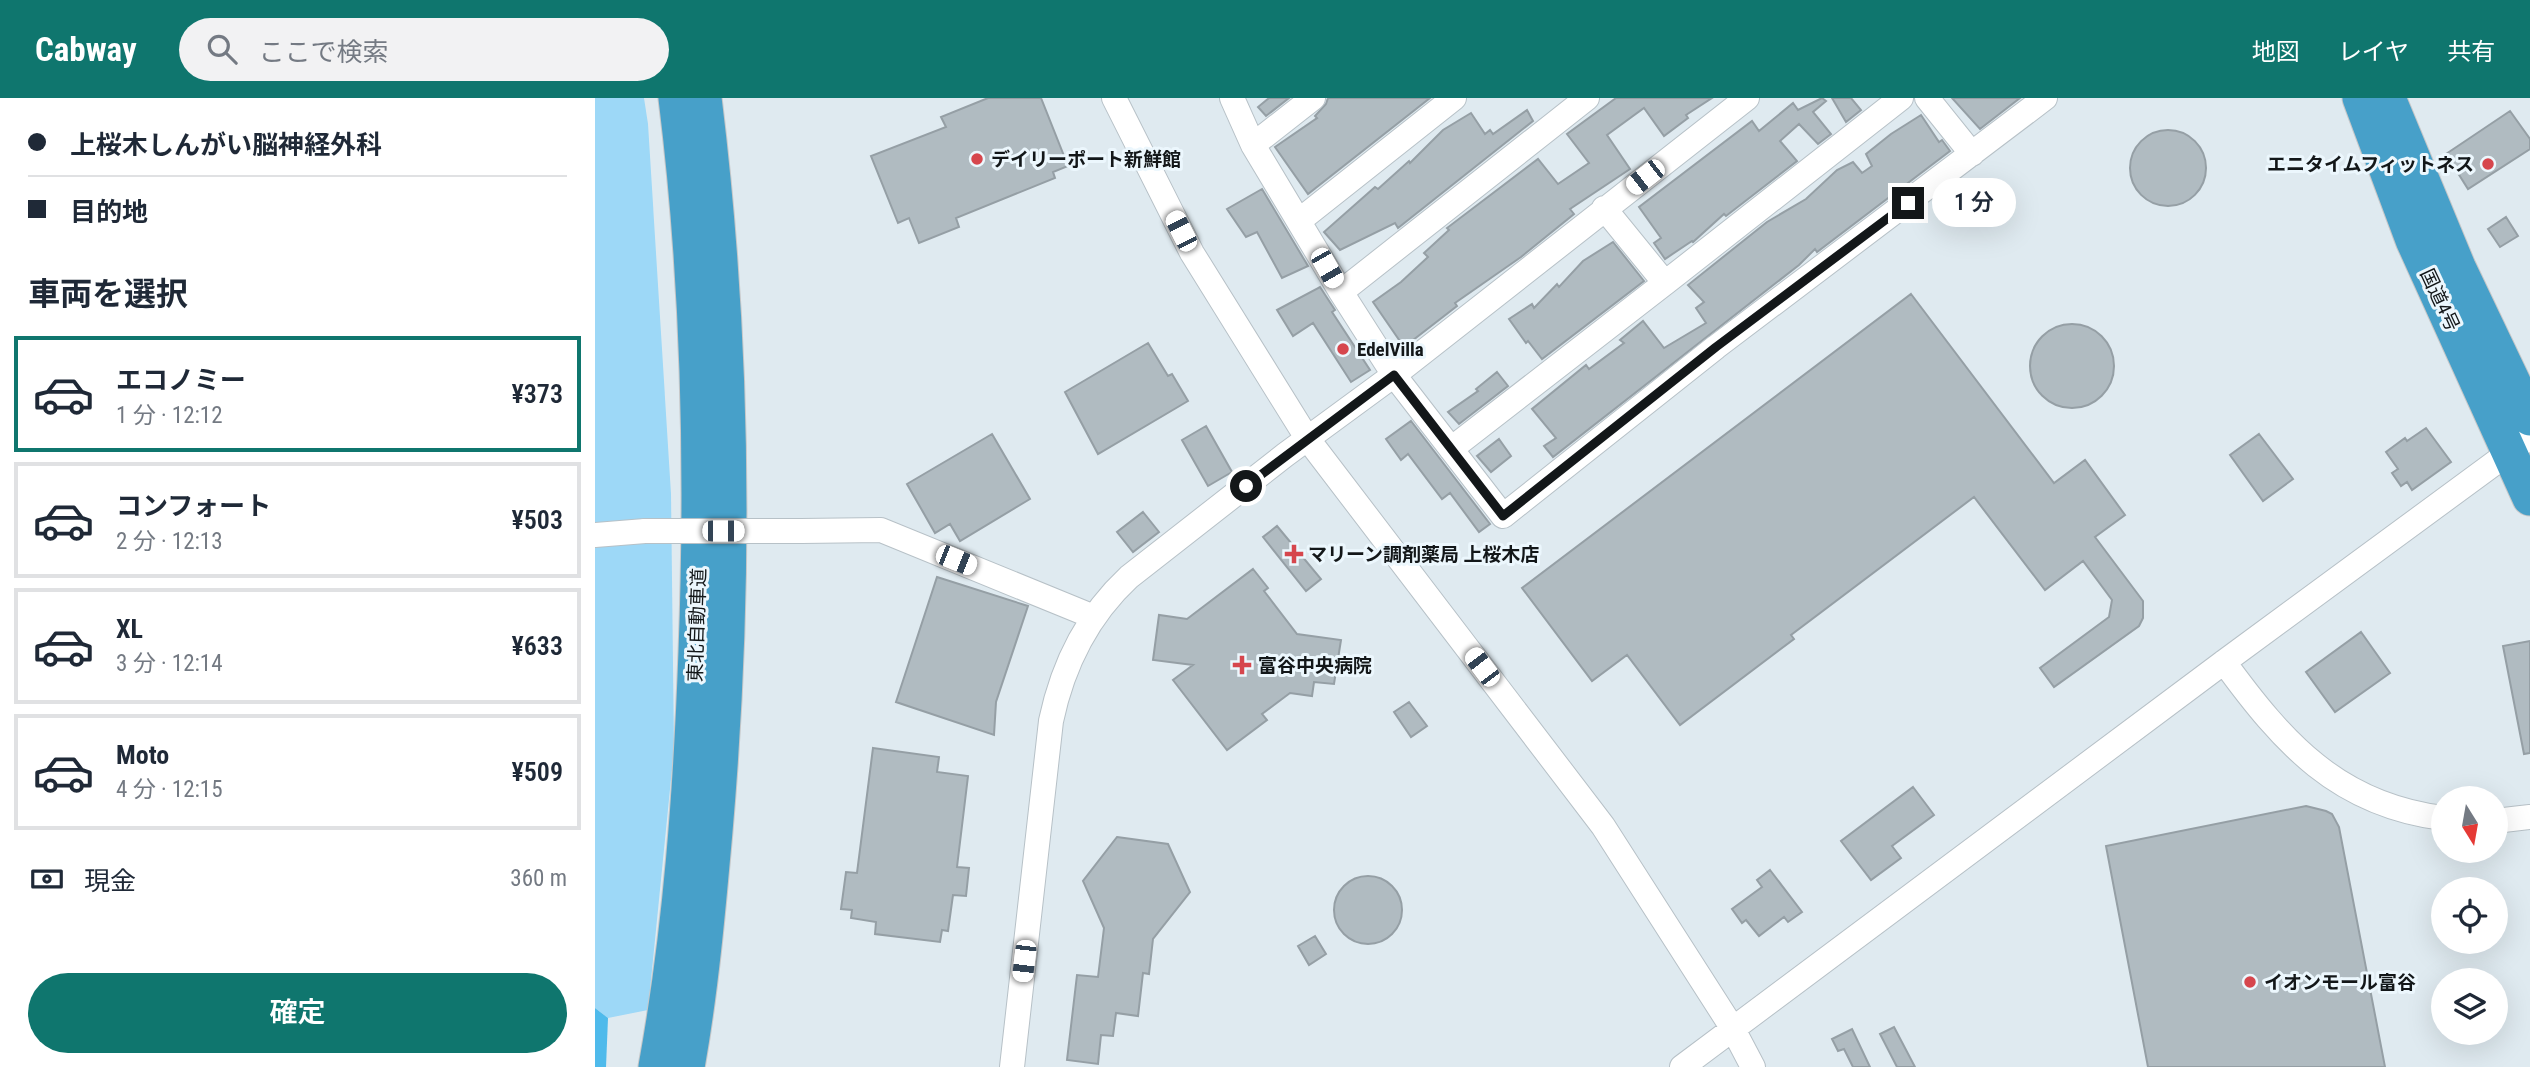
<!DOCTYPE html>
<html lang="ja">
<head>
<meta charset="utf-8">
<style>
  body { margin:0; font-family:"Roboto Condensed","Noto Sans JP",sans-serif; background:#f2f2f3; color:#1f2937; height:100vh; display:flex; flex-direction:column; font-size:26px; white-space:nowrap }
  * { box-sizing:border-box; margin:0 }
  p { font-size:23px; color:#747a83 }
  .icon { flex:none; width:38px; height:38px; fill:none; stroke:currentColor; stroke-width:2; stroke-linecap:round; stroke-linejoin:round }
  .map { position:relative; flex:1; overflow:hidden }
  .details { display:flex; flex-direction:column; background:#fff; width:595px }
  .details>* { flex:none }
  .guide { display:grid; align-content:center; height:154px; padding:0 28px; background:#fff }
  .needle { width:46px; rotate:169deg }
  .buttons { position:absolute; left:1836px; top:688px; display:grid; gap:14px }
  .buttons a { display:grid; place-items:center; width:77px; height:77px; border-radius:50%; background:#fff; box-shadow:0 7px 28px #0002; font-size:35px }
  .end { position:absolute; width:32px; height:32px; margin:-16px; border:9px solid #131719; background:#fff; box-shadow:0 0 0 4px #fff }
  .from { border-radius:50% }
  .bubble { position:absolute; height:49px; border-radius:24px; background:#fff; box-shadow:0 7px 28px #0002; font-size:23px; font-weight:600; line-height:49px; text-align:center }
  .car { position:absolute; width:21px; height:42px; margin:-21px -10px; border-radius:9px; box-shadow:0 0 5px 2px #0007; background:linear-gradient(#fff 24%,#345 0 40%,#fff 0 76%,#345 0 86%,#fff 0) }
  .guide b { display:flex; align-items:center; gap:24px; height:66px; font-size:26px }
  .guide b+b { border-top:2px solid #e0e1e3 }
  .guide i { width:18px; height:18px; background:#1f2937 }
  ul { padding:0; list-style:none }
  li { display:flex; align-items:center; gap:21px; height:116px; margin:0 14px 10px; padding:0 14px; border:4px solid #e0e1e3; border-radius:0px }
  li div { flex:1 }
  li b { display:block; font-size:26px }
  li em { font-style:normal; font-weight:600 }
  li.on { border-color:#0f766e }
  li>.icon { width:63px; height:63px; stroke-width:1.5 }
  h2 { padding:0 28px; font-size:32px; line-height:84px }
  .pay { display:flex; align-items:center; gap:18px; height:77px; padding:0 28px; font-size:26px }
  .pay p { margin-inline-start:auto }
  .primary-button { display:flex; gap:14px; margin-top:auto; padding:14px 28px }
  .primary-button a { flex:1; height:80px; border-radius:42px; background:#0f766e; color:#fff; font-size:28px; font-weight:600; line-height:80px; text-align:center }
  header { display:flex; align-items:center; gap:42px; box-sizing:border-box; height:98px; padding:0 35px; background:#0f766e; color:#fff }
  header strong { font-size:33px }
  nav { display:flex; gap:38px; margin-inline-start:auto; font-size:24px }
  .search { width:490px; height:63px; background:#f2f2f3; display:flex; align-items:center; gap:18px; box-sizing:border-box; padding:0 24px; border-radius:38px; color:#747a83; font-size:26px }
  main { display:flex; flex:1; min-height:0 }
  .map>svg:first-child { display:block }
</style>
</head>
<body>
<header>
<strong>Cabway</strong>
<div class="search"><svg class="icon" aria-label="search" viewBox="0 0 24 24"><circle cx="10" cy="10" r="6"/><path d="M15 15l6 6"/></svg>ここで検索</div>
<nav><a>地図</a><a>レイヤ</a><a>共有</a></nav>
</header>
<main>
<section class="details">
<div class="guide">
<b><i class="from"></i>上桜木しんがい脳神経外科</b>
<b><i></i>目的地</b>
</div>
<h2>車両を選択</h2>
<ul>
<li class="on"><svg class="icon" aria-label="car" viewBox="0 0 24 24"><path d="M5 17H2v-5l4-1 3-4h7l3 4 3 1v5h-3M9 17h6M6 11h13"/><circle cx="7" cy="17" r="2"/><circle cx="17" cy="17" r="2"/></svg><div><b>エコノミー</b><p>1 分 · 12:12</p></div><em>¥373</em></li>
<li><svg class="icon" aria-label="car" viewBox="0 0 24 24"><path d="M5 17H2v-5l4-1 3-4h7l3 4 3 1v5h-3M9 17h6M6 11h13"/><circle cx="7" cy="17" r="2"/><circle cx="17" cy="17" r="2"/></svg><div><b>コンフォート</b><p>2 分 · 12:13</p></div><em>¥503</em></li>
<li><svg class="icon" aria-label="car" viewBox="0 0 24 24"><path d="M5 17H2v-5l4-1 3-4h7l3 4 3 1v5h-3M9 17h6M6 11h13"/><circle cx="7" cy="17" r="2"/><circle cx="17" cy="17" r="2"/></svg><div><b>XL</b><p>3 分 · 12:14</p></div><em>¥633</em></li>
<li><svg class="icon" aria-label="car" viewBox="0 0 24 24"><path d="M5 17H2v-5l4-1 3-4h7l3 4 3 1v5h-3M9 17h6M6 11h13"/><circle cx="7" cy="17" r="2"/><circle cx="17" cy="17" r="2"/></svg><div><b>Moto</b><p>4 分 · 12:15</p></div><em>¥509</em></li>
</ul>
<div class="pay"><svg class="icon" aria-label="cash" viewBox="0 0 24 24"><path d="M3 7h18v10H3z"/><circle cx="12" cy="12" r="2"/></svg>現金<p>360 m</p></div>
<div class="primary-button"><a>確定</a></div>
</section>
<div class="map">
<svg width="1935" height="969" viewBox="0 0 1935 969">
  <rect width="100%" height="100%" fill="#dfeaf0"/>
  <path fill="#9dd8f7" d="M0,0H49L53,26L76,396L79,651L53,912L13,920L0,910Z"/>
  <path fill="#4fbaeb" d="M0,910L13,920L11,969H0Z"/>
  <path fill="#b0bbc1" stroke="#959fa5" stroke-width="2" d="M393,0H446L473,68L458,74L460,80L361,120L364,129L324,145L314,120L303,125L276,58L351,29L346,19Z
    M674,0H694L671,18L663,9Z
    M733,0H835L713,96L680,49L722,20L720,18L731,6Z
    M1021,0H1117L1091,17L1093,20L1069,38L1049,10L1012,37L1035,71L975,111L979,116L926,159L860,205L862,208L809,249L778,204L806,184L833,159L829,155L854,132L852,130L943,61L963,86L994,65L972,36Z
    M1227,0L1231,3L1218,14L1236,36L1223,46L1204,26L1185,43L1202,63L1131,118L1129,116L1098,144L1097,143L1070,161L1059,145L1066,140L1044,109L1157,23L1164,33L1198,5L1203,12Z
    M1237,0H1256L1266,12L1251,24Z
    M1357,0H1425L1385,31Z
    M932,12L938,23L803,130L800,125L745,152L729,134L780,89L783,91L814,63L815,65L848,32L876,15L890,36L895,32L898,36Z
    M1915,13L1935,41V51L1873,91L1851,56Z
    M1326,17L1344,44L1347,42L1355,53L1222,154L1220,151L1204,167L958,359L949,348L961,340L937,311L991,267L994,271L1029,245L1025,242L1048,223L1069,250L1111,225L1101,210L1109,204L1093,187L1172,124L1211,101L1242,72L1258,64L1267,75L1277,68L1271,56L1296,36Z
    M1535 70a38 38 0 1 1 76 0a38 38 0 1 1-76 0Z
    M667,91L713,168L687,180L662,134L651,139L632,111Z
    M1911,119L1923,138L1905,149L1893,131Z
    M1018,144L1049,183L947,261L933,243L931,245L914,221L937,206L939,210L962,186L964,189L988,163Z
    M725,189L740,212L737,214L775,272L756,284L718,225L698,238L682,212Z
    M1316,196L1459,385L1490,362L1530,417L1500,439L1548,503V520L1544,528L1459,589L1445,570L1514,519L1517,502L1488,463L1450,492L1379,399L1196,537L1199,541L1085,627L1032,557L997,583L927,490Z
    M1435 268a42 42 0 1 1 84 0a42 42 0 1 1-84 0Z
    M553,245L573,278L577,276L593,303L503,356L470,294Z
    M902,274L913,288L864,326L853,314L883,293L881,291Z
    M816,323L895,426L884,434L855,395L847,401L813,356L806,362L791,341Z
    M611,328L637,374L613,388L587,342Z
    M1831,330L1856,364L1817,392L1812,384L1806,388L1797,375L1803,371L1791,354L1810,340L1812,343Z
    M397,336L435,401L365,443L355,426L340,435L312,386Z
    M1664,336L1698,381L1668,403L1635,357Z
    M904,341L916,358L896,374L882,358Z
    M548,414L564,434L538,454L522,434Z
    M682,428L726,481L711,493L668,439Z
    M658,471L673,490L669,493L702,536L746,542L739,586L719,584L717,598L695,595L667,616L672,622L632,652L578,582L598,567L558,562L564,517L592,521Z
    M342,479L433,508L401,604L399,637L301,604Z
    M1766,534L1795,575L1740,614L1711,574Z
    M1935,543V655L1929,656L1908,548Z
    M814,604L832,628L816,639L799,614Z
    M278,650L344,659L342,674L373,678L362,769L374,770L371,798L358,797L353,833L347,832L345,844L280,836L281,824L256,820L257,812L246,811L251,774L262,775Z
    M1318,689L1339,717L1297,748L1306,760L1276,782L1246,743Z
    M1711,708L1731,713L1737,716L1744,729L1790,969H1553L1511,748Z
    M522,739L573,746L595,794L558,841L554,876L548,875L543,918L521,915L518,938L506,937L503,966L472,962L482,877L503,879L509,830L488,783Z
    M1175,772L1207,814L1193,824L1189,819L1164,838L1151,822L1147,825L1137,811L1167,789L1162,782Z
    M739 812a34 34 0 1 1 68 0a34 34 0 1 1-68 0Z
    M720,838L731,856L714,867L703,848Z
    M1299,929L1320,969H1302L1285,936Z
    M1257,931L1275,969H1258L1249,951L1243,953L1237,941Z"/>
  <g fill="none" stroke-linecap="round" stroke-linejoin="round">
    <g stroke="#b7c1c7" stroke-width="26">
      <path id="minor" d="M519,0L597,155L712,340L1008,728L1138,931L1158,969
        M637,0L658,47L746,194L799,277L908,418L1121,249L1450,0
        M1332,0L1377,56
        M658,47L718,0
        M1009,110L1070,185L1306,0
        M705,122L859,0
        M746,194L992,0
        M856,351L1070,185
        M206,433L286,432L499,519
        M0,437L50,433
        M1629,564C1688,645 1743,707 1848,720
        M1900,723L1935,719
        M417,969L456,623C468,566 492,518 534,479L690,357L799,277L1152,0
        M1087,969L1629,564L1935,339"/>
    </g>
    <g stroke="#c6c7c8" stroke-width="37">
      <path id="highway" d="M1765,0L1818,142L1935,400
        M1793,0L1863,169L1935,320
        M61,969C86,832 96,692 101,554C108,369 104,184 81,0
        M92,969C106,891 113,812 120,733C141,489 139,243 109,0"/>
    </g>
    <use href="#minor" stroke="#fff" stroke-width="24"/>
    <use href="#highway" stroke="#47a0c9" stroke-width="35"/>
    <g stroke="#b7c1c7" stroke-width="26" stroke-linecap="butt">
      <path id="minor-bridge" d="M50,433H206"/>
    </g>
    <use href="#minor-bridge" stroke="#fff" stroke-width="24"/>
  </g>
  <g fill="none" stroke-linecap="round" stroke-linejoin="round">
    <path stroke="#131719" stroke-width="9" d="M651,388L799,277L908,418L1121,249L1313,105"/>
  </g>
  <g fill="#d6464d" stroke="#ecf7fd" stroke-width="2.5">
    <circle cx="382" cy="61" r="7"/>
    <circle cx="1893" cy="66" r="7"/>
    <circle cx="748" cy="251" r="7"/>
    <path d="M695.5 445.5h7v7h7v7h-7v7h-7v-7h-7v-7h7z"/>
    <path d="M643.5 556.5h7v7h7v7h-7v7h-7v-7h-7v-7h7z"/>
    <circle cx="1655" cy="884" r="7"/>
  </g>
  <g text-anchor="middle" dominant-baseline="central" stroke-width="6" stroke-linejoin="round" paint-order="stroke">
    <g font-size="19" font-weight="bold" fill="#131719" stroke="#ecf7fd" text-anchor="start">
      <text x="396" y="61">デイリーポート新鮮館</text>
      <text x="1879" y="66" text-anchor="end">エニタイムフィットネス</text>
      <text x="762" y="251">EdelVilla</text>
      <text x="713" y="456">マリーン調剤薬局 上桜木店</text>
      <text x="663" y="567">富谷中央病院</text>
      <text x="1669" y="884">イオンモール富谷</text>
    </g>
    <g font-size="19" fill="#131719" stroke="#ecf7fd">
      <text transform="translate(1845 202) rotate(65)">国道4号</text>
      <text transform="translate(102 527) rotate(-88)">東北自動車道</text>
    </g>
  </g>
</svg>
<div class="buttons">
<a><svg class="needle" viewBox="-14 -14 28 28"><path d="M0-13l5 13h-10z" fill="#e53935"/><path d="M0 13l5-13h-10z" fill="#747a83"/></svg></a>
<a><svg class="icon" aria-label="locate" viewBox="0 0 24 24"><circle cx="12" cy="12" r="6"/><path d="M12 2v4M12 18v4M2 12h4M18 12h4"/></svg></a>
<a><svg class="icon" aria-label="layers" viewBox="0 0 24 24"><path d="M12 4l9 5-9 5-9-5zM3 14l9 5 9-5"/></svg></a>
</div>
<i class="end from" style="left:651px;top:388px"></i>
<i class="end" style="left:1313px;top:105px"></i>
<div class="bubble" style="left:1337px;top:80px;width:84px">1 分</div>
<i class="car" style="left:1050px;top:79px;rotate:232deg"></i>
<i class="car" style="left:586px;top:133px;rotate:333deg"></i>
<i class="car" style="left:732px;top:170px;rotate:150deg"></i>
<i class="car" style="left:128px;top:433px;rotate:90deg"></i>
<i class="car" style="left:361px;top:462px;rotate:112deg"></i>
<i class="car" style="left:887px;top:569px;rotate:323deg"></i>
<i class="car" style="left:429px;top:863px;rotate:187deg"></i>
</div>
</main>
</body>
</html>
